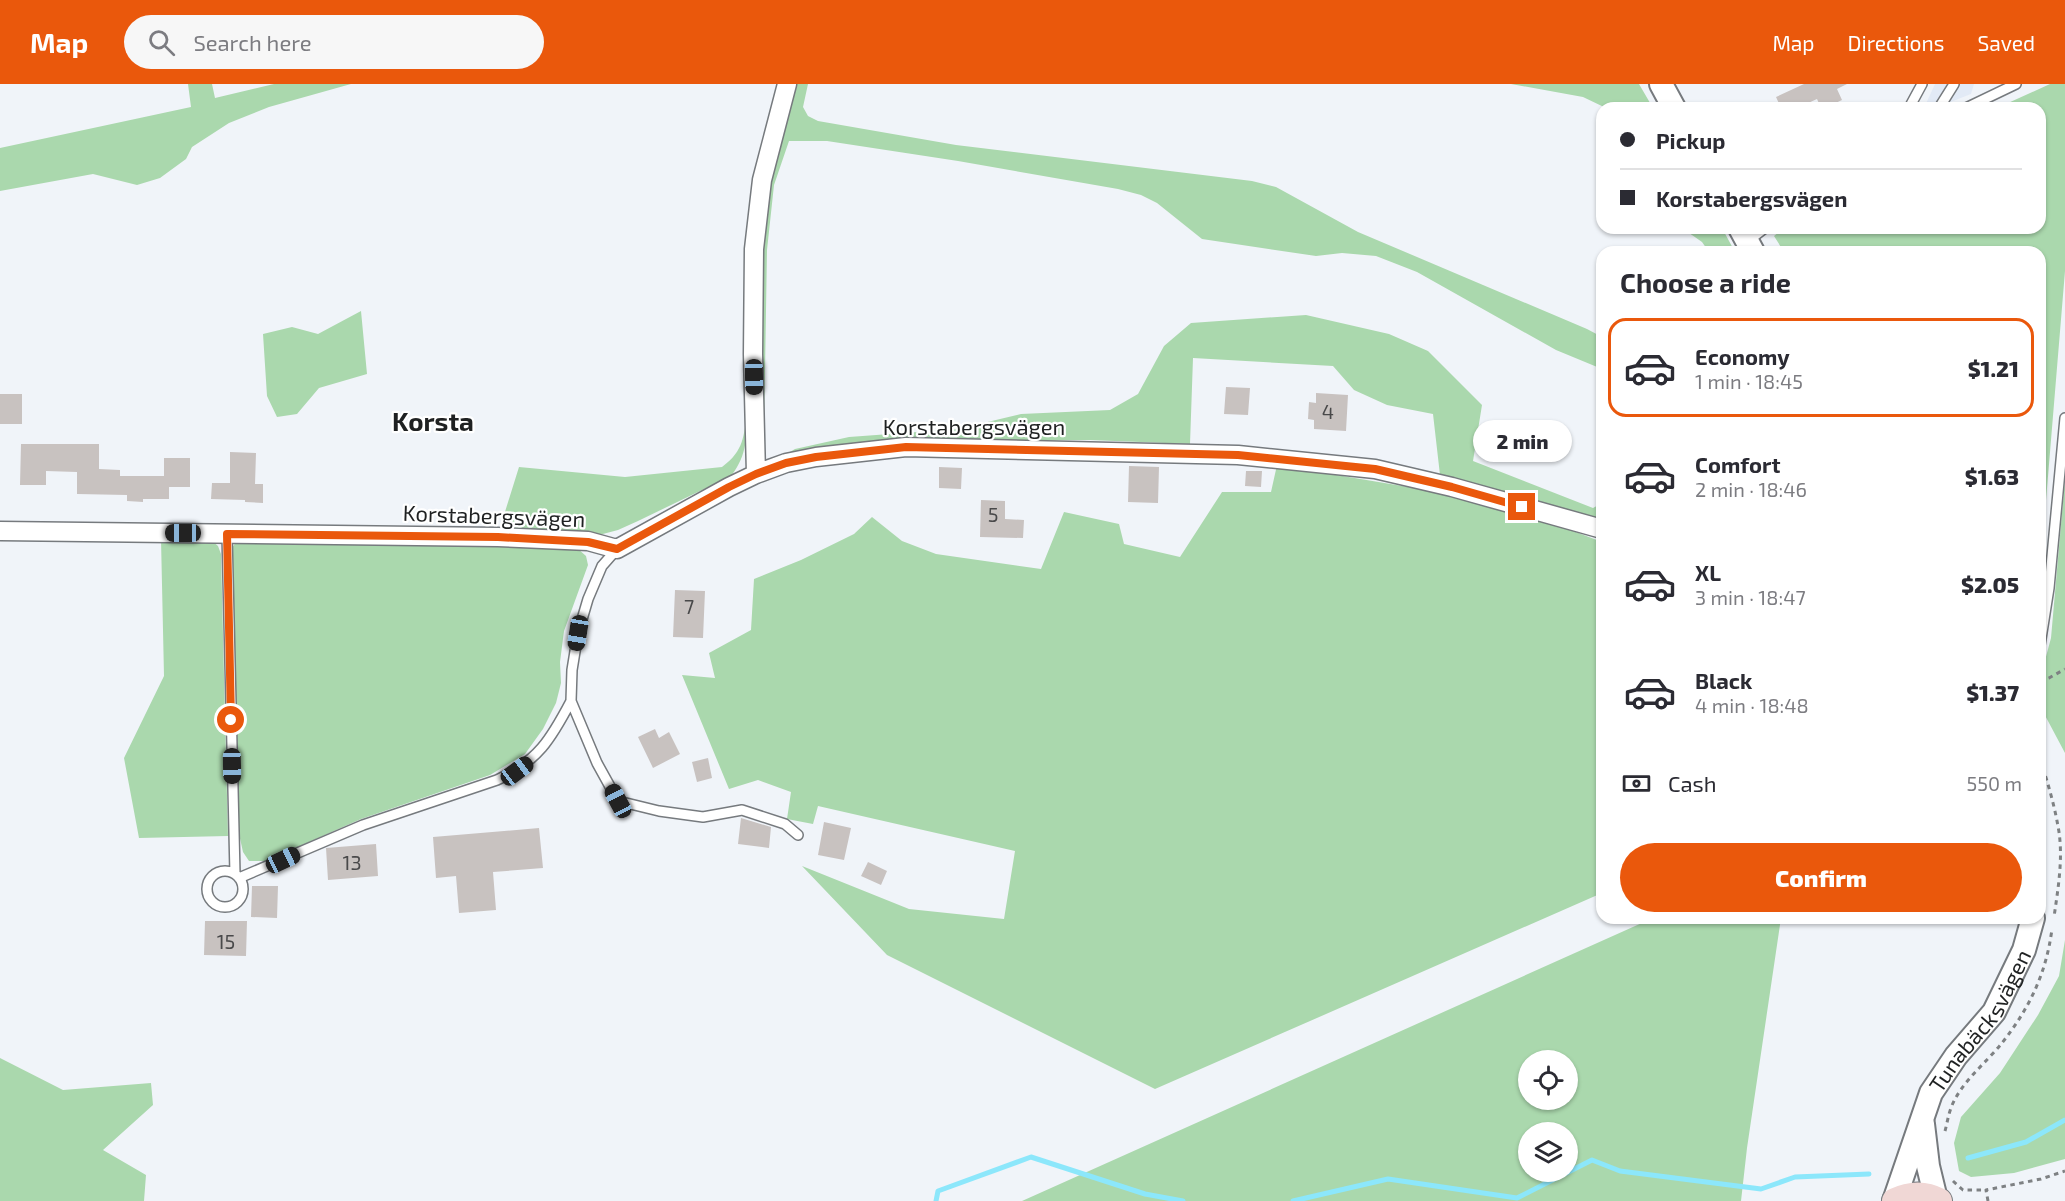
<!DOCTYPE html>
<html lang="en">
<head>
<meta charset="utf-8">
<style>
  body { margin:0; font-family:"Exo 2",sans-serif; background:#f7f7f7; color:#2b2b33; height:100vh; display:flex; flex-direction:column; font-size:22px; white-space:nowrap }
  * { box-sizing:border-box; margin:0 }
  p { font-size:20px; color:#7c7c81 }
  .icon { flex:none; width:33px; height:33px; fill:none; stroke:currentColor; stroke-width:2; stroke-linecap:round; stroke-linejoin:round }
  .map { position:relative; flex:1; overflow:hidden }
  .drawer { position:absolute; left:1596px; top:162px; width:450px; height:678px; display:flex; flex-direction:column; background:#fff; border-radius:18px; box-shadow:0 2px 4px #0004 }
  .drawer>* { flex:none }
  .hud { position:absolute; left:1596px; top:18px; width:450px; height:132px; border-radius:18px; box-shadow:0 2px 4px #0004; display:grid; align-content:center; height:132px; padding:0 24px; background:#fff }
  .fabs { position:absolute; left:1518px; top:966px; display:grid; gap:12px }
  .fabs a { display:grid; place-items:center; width:60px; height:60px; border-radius:50%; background:#fff; box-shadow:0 2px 4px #0004; font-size:30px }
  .end { position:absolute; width:27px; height:27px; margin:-14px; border:8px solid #ea580c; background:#fff; box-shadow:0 0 0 3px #fff }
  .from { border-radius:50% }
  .bubble { position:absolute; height:42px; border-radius:21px; background:#fff; box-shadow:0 2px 4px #0004; font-size:20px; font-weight:800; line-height:42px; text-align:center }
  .car { position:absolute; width:18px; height:36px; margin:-18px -9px; border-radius:8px; box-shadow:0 0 4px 2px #0007; background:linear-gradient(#222 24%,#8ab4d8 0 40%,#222 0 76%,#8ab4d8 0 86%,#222 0) }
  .hud b { display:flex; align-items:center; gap:21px; height:57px; font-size:22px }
  .hud b+b { border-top:2px solid #e1e1e2 }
  .hud i { width:15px; height:15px; background:#2b2b33 }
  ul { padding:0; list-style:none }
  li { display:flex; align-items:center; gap:18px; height:99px; margin:0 12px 9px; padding:0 12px; border:3px solid transparent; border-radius:18px }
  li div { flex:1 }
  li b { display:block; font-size:22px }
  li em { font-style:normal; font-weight:800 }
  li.selected { border-color:#ea580c }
  li>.icon { width:54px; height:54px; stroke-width:1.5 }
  h2 { padding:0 24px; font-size:27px; line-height:72px }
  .pay { display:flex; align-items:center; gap:15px; height:66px; padding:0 24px; font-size:22px }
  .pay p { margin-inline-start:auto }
  .button { display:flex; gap:12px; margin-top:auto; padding:12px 24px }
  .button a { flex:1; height:69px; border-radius:36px; background:#ea580c; color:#fff; font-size:24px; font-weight:800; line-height:69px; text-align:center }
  header { display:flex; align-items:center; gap:36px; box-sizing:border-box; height:84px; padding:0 30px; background:#ea580c; color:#fff }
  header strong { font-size:28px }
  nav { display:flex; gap:33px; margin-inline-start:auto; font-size:21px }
  .search { width:420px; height:54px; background:#f7f7f7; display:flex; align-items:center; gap:15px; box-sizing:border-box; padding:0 21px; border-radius:33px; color:#7c7c81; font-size:22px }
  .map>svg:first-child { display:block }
</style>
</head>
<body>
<header>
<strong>Map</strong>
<div class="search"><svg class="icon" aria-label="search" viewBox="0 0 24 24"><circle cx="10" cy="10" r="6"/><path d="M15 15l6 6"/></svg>Search here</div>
<nav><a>Map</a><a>Directions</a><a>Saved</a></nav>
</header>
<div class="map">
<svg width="2065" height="1117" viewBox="0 0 2065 1117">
  <rect width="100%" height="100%" fill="#f0f4f9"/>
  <path fill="#e2eaf6" d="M1935,0H1974L1971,10L1935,24H1924Z"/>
  <path fill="#aad8ad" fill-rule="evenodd" d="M188,0H212L215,14L274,0H351L269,23L229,39L192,63L186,75L160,94L137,101L93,90L0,107V64L191,23Z
    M795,0H808L803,23L808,32L818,37L956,61L1252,97L1276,103L1358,148L1587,245L1602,253V285L1556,266L1417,188L1376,172L1342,169L1316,172L1202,155L1157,119L1141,111L1118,105L958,77L827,57H789L774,101L767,166L764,347C760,266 755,183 768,103C773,68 786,34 795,0Z
    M1511,0H1639L1653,24H1606L1583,13Z
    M2050,0H2065V187L2040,489V168H1784L1774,152L1784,144H2040V24H1997Z
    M1682,144H1722L1735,168H1709L1702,158Z
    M361,227L367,290L319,304L297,330L277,333L267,312L263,250L292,243L318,250Z
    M1306,231L1389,250L1428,267L1482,321L1473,377L1593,424L1602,419V439L1440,391L1433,330L1387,321L1354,306L1333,282L1193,274L1190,360L1090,356L904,357L783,372L795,365L849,353L958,345L1021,330L1110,326L1138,310L1164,262L1191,239Z
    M748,326C746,353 748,370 731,392L638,437L618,446L599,451L499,447L519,383L625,393L722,383C745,366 743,352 748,326Z
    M1277,381L1438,408L1547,437L1602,458V809L1155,1005L887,871L802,782L909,825L1004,835L1015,767L818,722L813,740L787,735L791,708L758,696L729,705L682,591L715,594L709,569L751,546L754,495L801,476L854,450L872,433L902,457L936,470L1041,485L1064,428L1119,440L1124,460L1180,473L1222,408H1271Z
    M2065,395V669L2040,622V595L2051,554Z
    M161,455L211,456L218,462L221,470L228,752L139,754L124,674L164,592Z
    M236,458L577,464L586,472L588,481L564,547L560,578L561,599L556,619L543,645L525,670L490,691L361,735L266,777H249L243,768L239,750L232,464Z
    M1653,834H1781L1747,1064L1741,1117H1022ZM1528,976H1568V1016H1528ZM1528,1048H1568V1088H1528Z
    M2065,856V1075L2014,1089L1971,1093L1959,1087L1954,1059L1961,1033L2000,989L2038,931L2059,892Z
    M0,974L63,1006L151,999L153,1021L103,1066L146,1091L144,1117H0Z"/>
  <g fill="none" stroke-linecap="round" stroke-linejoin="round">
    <path stroke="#8ce7fb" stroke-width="5" d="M1968,1074L2026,1058L2065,1036
      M936,1117L938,1107L1031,1073L1145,1110L1183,1117
      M1293,1117L1388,1095L1517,1114L1592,1076L1620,1087L1761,1105L1795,1093L1869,1090"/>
  </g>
  <path fill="#c8c2c0" d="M1804,0H1847L1837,5L1842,16L1825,24H1821L1817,15L1797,24H1781L1776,13Z
    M1226,303L1250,304L1248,331L1224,330Z
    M1316,309L1348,311L1346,347L1314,345V336L1308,335L1309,318L1316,319Z
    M0,310H22V340H0Z
    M21,360H99V385L120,386V392H164V374H190V403H169V415H143V418L127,417V411L77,410V388L46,387V401H20Z
    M230,368L256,369L255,400H263V419L245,418V416L211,415L212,399H230Z
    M1129,382L1159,383L1158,419L1128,418Z
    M939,383L962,384L961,405L939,404Z
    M1246,387H1262L1261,403L1245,402Z
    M981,416L1005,417V435L1024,436L1023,454L980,453Z
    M675,506L705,507L703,554L673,553Z
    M655,645L659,654L669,648L680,670L653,684L638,653Z
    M708,674L712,694L697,698L692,678Z
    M741,734L771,743L769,764L738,760Z
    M824,738L851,744L844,776L818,771Z
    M539,744L543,784L493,788L496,826L459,829L456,792L436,794L433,753Z
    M376,760L378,792L328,796L326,764Z
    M868,778L887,787L881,801L861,792Z
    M252,802H278L277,834L251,833Z
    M205,837H247L246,872L204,871Z"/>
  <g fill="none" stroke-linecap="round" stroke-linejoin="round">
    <g stroke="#767a7e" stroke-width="12">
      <path id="service" d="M1909,24L1922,0
        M1939,24L1954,0
        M1966,24L2016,0
        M1748,157L1765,144
        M227,450L235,790
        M617,465L602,482L588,515L578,549L572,586L571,617L597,679L618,717L659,727L703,733L742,726L785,740L798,751
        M2040,561L2049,504L2065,334
        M207 805a18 18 0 1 1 36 0a18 18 0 1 1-36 0Z
        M239,794L363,741L497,696C538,677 551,655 571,617"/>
    </g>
    <g stroke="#767a7e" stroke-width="21">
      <path id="minor" d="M756,390L753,270L754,165L762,96L787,0
        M0,447L498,453L588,457L617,465L729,403L756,390L786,379L816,373L906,363L1238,371L1375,385L1452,403L1602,445"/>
    </g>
    <g stroke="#767a7e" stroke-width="26">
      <g id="tertiary">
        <path d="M1661,0L1674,24"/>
        <path d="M1740,144L1753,168"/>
        <path d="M1923,1040L1928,1082L1936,1115"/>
        <path id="s1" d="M1894,1117L1931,1009L1956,972L1994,928L2024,866L2033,834"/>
      </g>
    </g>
    <g stroke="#767a7e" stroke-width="28">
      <path id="secondary" d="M1895,1117C1910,1110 1924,1109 1939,1117"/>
    </g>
    <path stroke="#7e8183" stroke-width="3" stroke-dasharray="4.5 4.5" stroke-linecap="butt" d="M2040,597L2049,594L2065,585
      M2040,675C2048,699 2055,723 2059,748C2063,776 2058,805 2054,833
      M1945,1047C1947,1040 1948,1032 1951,1024C1960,999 1986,979 2002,959C2030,923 2046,890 2052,845
      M1953,1097L1963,1106H1986
      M1988,1117L1986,1106L2041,1095L2065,1087"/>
    <use href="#service" stroke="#fff" stroke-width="9"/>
    <use href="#minor" stroke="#fff" stroke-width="18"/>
    <use href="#tertiary" stroke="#fff" stroke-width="22"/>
    <use href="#secondary" stroke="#f0d7d5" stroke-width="26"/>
  </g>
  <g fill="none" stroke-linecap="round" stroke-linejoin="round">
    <path stroke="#ea580c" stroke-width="8" d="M231,636L227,450L498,453L588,458L617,465L729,403L756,390L786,379L816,373L906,363L1238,371L1375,385L1452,403L1522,423"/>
  </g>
  <g text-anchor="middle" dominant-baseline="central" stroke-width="4.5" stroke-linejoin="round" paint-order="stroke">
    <g font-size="20" fill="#49494a">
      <text x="1328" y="327">4</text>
      <text x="993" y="430">5</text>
      <text x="689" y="522">7</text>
      <text x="352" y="778">13</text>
      <text x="226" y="857">15</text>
    </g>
    <g font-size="22" fill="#1f2122" stroke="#fff">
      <text x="974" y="342">Korstabergsvägen</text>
      <text transform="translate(494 431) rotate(2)">Korstabergsvägen</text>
      <text stroke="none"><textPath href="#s1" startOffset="202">Tunabäcksvägen</textPath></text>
    </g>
    <g font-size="26" font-weight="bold" fill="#1f2122" stroke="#fff">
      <text x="433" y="336">Korsta</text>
    </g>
  </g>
</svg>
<div class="fabs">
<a><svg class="icon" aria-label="locate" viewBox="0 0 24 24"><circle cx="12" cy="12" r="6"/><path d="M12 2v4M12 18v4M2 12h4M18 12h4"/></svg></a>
<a><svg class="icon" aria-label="layers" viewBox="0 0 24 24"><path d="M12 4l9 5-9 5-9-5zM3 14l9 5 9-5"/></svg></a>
</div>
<i class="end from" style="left:231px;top:636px"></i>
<i class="end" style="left:1522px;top:423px"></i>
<div class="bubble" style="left:1473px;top:336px;width:99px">2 min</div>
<i class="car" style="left:754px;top:293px;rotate:179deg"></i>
<i class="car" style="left:183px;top:449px;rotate:270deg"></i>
<i class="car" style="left:578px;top:549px;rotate:189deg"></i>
<i class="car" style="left:232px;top:682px;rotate:179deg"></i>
<i class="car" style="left:517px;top:687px;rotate:53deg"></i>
<i class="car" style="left:618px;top:717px;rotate:332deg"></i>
<i class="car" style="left:283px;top:776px;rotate:65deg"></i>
<div class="hud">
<b><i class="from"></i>Pickup</b>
<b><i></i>Korstabergsvägen</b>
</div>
<section class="drawer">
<h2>Choose a ride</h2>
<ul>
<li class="selected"><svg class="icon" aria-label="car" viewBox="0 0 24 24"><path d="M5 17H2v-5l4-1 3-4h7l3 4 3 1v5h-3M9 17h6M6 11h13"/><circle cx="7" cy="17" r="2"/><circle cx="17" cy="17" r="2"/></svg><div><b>Economy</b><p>1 min · 18:45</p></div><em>$1.21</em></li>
<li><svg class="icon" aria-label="car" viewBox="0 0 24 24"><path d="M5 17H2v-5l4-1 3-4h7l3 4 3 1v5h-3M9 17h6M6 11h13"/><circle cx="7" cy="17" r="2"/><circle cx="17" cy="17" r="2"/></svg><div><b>Comfort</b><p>2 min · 18:46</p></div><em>$1.63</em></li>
<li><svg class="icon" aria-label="car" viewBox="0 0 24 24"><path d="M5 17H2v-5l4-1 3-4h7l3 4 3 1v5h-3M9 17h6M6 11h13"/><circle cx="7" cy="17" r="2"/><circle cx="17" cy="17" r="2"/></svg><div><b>XL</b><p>3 min · 18:47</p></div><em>$2.05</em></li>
<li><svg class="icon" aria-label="car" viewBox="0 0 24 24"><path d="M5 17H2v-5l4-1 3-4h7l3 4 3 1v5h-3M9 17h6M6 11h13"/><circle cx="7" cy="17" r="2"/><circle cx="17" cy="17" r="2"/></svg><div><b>Black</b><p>4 min · 18:48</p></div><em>$1.37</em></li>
</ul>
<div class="pay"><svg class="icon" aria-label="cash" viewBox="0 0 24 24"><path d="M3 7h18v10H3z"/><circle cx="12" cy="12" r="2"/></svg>Cash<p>550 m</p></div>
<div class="button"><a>Confirm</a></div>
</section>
</div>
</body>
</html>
